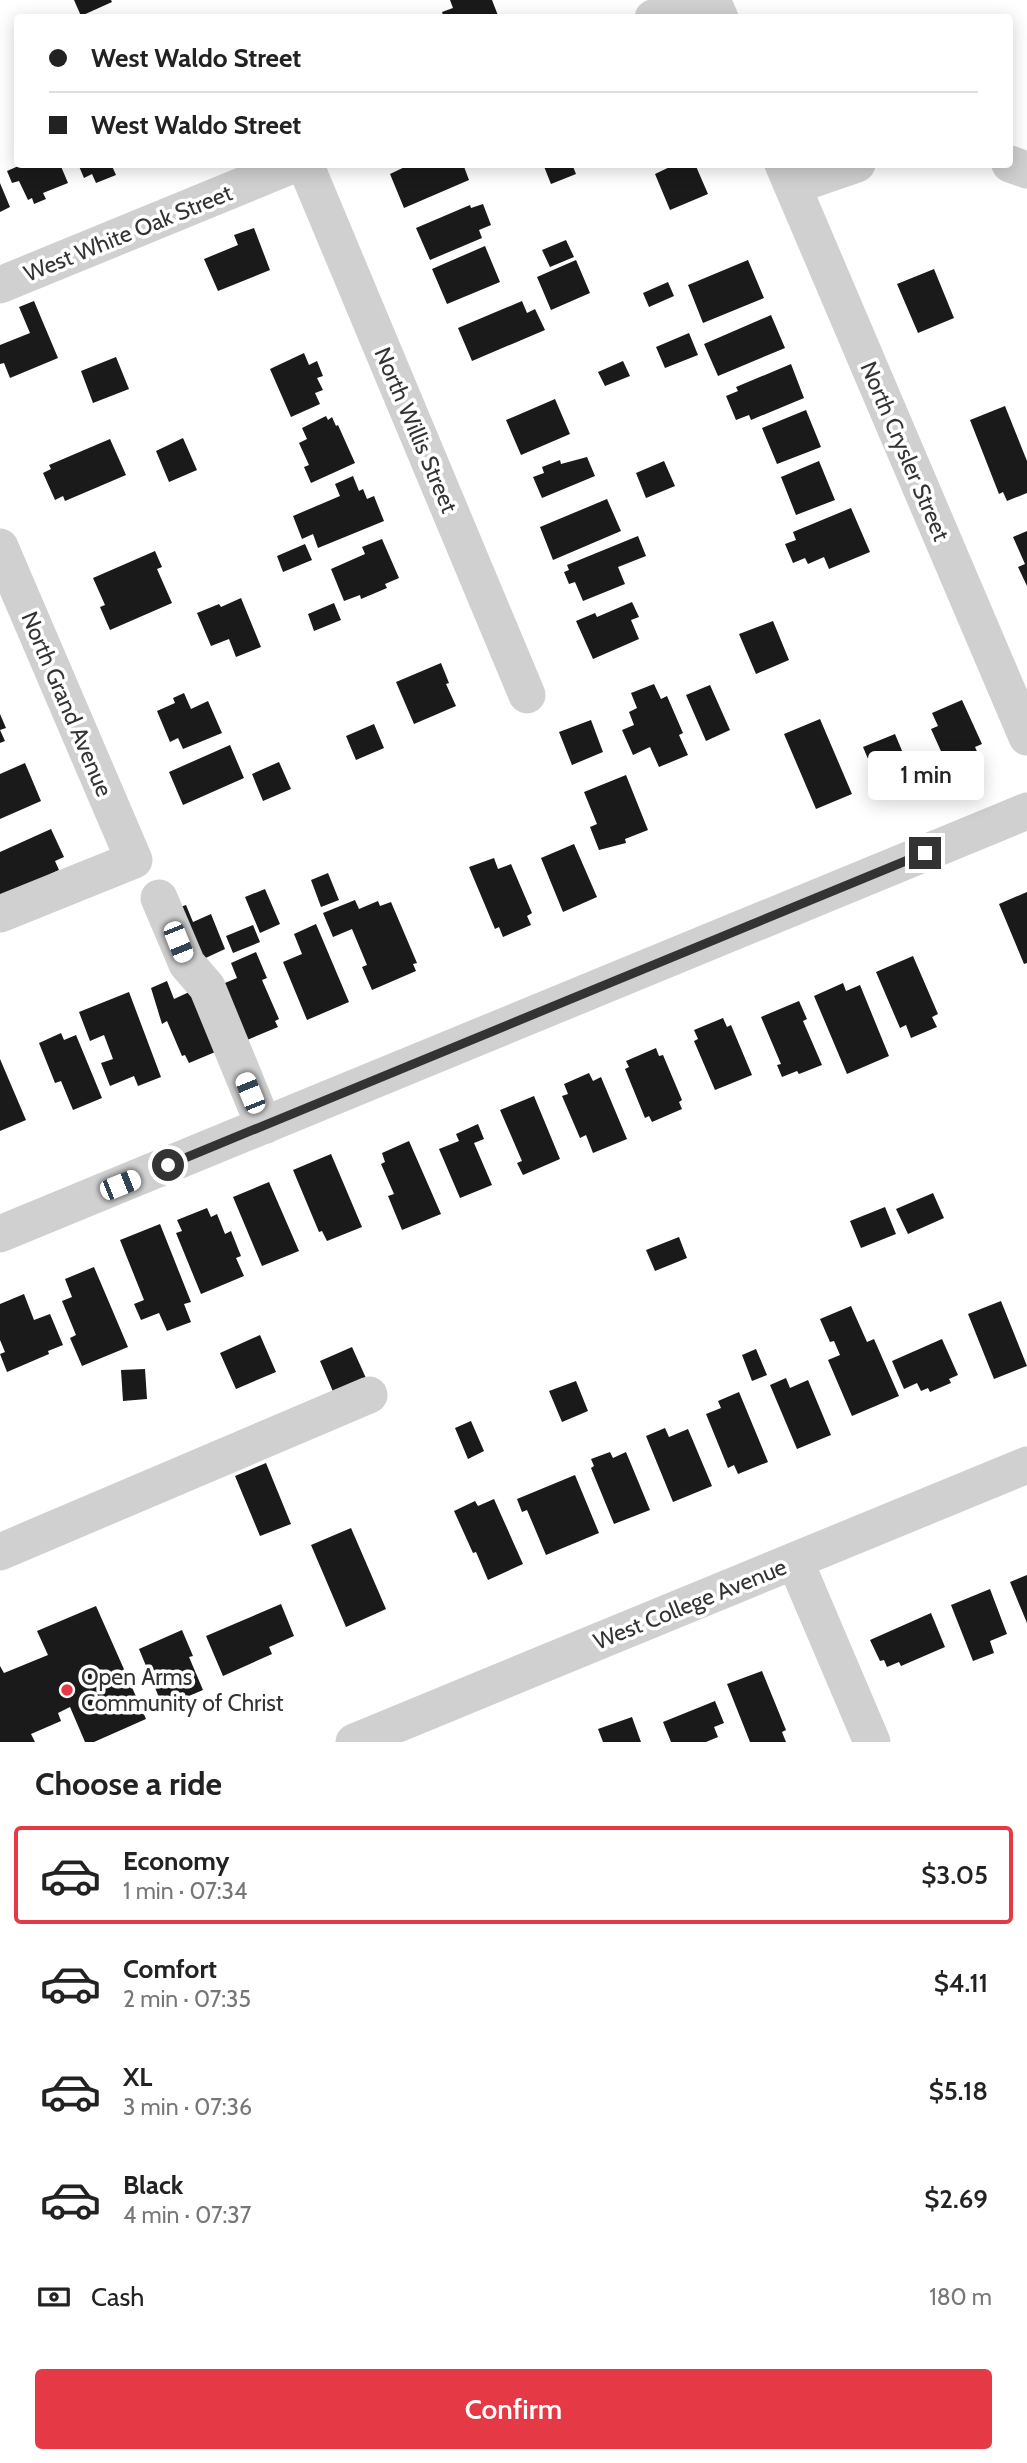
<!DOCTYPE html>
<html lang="en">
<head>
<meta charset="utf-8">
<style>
  body { margin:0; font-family:Cabin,sans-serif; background:#f6f6f6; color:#222; height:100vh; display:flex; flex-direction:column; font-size:26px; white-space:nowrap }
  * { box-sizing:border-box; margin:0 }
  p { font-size:23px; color:#767676 }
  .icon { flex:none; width:38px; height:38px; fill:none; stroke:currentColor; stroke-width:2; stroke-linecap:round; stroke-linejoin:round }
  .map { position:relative; height:1742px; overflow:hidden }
  .details { display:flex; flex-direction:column; background:#fff; flex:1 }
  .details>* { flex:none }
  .banner { position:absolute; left:14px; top:14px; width:999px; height:154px; border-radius:7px; box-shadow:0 4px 18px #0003; display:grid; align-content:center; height:154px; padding:0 35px; background:#fff }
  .end { position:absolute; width:32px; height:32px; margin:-16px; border:9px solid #333; background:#fff; box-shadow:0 0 0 4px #fff }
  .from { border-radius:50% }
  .bubble { position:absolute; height:49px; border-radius:7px; background:#fff; box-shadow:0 4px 18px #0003; font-size:23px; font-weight:600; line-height:49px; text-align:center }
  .car { position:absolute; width:21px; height:42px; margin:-21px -10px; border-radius:9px; box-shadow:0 0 5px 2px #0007; background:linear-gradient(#fff 24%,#345 0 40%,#fff 0 76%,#345 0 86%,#fff 0) }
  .banner b { display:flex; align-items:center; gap:24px; height:66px; font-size:26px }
  .banner b+b { border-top:2px solid #e0e0e0 }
  .banner i { width:18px; height:18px; background:#222 }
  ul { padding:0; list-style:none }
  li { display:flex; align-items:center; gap:21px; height:98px; margin:0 14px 10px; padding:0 21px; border:4px solid transparent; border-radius:7px }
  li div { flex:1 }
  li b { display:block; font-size:26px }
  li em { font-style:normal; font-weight:600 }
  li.current { border-color:#e63946 }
  li>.icon { width:63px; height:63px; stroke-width:1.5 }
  h2 { padding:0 35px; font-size:32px; line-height:84px }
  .pay { display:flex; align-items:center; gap:18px; height:77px; padding:0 35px; font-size:26px }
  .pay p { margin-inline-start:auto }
  .action { display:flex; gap:14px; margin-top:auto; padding:14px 35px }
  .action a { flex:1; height:80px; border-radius:7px; background:#e63946; color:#fff; font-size:28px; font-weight:600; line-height:80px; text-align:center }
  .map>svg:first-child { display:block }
</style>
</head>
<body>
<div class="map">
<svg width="1027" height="1742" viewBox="0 0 1027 1742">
  <rect width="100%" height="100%" fill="#fff"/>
  <path fill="#1a1a1a" d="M74,0H111L112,2L81,16Z
    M450,0H492L499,18H444L442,12L453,8Z
    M23,164H60L68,183L43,193L46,199L34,204L32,198L28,200L19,181L12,183L7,171Z
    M78,164H111L116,175L96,183L92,174L84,178Z
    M411,164H463L469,180L404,208L390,174Z
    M543,164H572L576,174L551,184Z
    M676,164H695L708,194L670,210L655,174Z
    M0,183L10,207L0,212Z
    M483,204L491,225L479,230L482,238L430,260L416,228L470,205L471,208Z
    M254,228L270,270L218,291L204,259L238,245L234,235Z
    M566,240L574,257L550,267L542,250Z
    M485,246L500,282L447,304L432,269Z
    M576,260L590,293L551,310L537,277Z
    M748,260L764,298L703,323L688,285Z
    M934,269L954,318L918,333L897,284Z
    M668,282L674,296L649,307L643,293Z
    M34,301L58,358L10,378L4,363L0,364V345L30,333L19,307Z
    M522,301L527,313L535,309L545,330L472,361L458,328Z
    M771,315L785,348L718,376L704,344Z
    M689,333L698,355L665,368L656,347Z
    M304,353L309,365L317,361L323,376L317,378L323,390L315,393L320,404L291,417L270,369Z
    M116,357L129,389L93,403L81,371Z
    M623,361L630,376L605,386L598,372Z
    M791,364L804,398L751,420L749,415L736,420L726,396L738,391L736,387Z
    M555,399L570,434L521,455L506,420Z
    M1005,406L1027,461V493L1007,501L1003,492L999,494L970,420Z
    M806,410L821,447L777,464L762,428Z
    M326,416L328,420L332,417L336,426L338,425L355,463L311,483L304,467L309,465L299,443L307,439L302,428Z
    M183,438L197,470L169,482L156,451Z
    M110,439L126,475L65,501L63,496L55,500L43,473L51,469L49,465Z
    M587,457L595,476L542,498L533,477L544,473L542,467L560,460L561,464Z
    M664,461L675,486L646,498L636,473Z
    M819,461L835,500L796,515L781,477Z
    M353,476L359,491L363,489L367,499L374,496L384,521L318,548L313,534L302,539L293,516L340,496L335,484Z
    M607,499L621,531L553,560L540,527Z
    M851,508L870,552L829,569L824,557L808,564L805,558L793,563L785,544L796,540L793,532Z
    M1027,531V586L1018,567L1025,564L1013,537Z
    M638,536L646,556L618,567L625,584L583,601L575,582L569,584L564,572L569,570L567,565Z
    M382,539L399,578L385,584L387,588L361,599L360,595L344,601L331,569L365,554L362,547Z
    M305,544L312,560L283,572L277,556Z
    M155,551L162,567L157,569L172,603L110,630L100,607L105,605L93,578Z
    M241,598L261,647L236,657L229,639L211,646L197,613L219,604L221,607Z
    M632,602L639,617L631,620L639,639L593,659L576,621L595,613L597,617Z
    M334,603L341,620L314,631L308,614Z
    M773,621L789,660L756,674L739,634Z
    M441,663L449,683L446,684L456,706L414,724L396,682Z
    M654,684L661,699L667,696L683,733L679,735L688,755L659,767L650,747L633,755L622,730L634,725L629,712L637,708L631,693Z
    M710,685L730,730L706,741L686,695Z
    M184,693L191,709L208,701L222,733L183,749L178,738L170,742L157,711L175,703L173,698Z
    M962,700L982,744L975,747L983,765L953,778L931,729L938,726L932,713Z
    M0,714L6,728L0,730L5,741L0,743Z
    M820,719L852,794L816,809L784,734Z
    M591,720L603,752L572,765L559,732Z
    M374,724L384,748L356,760L346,736Z
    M895,734L918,789L899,797L897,792L884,797L863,747Z
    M230,745L244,778L183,805L169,772Z
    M279,762L291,789L263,801L252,774Z
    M25,763L41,801L0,819V774Z
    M626,775L648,830L625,839L626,843L599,850L590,827L597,824L584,792Z
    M51,829L64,857L55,861L59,870L16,890L0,910V852Z
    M574,844L597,897L563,912L541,858Z
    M494,858L498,869L511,864L532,913L527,916L531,925L503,937L499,927L495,929L469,867Z
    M328,873L339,900L321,907L311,880Z
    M265,889L280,924L260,933L245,897Z
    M1027,892V963L1024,964L999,904Z
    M355,900L359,909L378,901L380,906L391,902L417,963L413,964L416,971L372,990L362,967L367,965L352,929L333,937L323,913Z
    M186,905L193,922L211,914L225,949L197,962L174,909Z
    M316,924L349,1002L307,1020L283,962L302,954L294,934Z
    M253,925L260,942L233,953L226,936Z
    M256,952L267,978L262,980L279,1019L275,1021L278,1027L247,1040L220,985L237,978L231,963Z
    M913,956L938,1014L932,1017L937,1027L911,1038L906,1025L900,1028L876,972Z
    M167,981L174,999L198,988L220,1050L189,1063L185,1055L182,1056L167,1021L162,1024L151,988Z
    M843,983L846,991L860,985L889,1056L847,1074L814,996Z
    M129,992L161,1077L138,1086L134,1076L110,1086L101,1063L113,1059L104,1035L90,1041L79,1012Z
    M799,1001L807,1019L803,1021L822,1065L799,1074L797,1071L782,1077L777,1065L781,1064L761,1017Z
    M723,1018L727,1027L731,1025L752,1075L715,1090L694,1041L698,1039L694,1030Z
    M61,1033L64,1040L76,1035L102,1098L73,1110L61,1081L55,1083L39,1043Z
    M656,1048L659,1056L663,1055L682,1100L679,1102L682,1109L652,1122L649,1116L645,1118L625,1069L629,1067L626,1061Z
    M0,1059L26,1120L0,1131Z
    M589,1073L593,1081L601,1077L627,1139L593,1153L586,1135L580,1138L562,1096L568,1094L564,1084Z
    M534,1096L560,1159L523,1175L517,1163L522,1161L500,1110Z
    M478,1124L484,1139L474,1143L492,1185L460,1198L439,1149L459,1141L456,1134Z
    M409,1141L441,1214L402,1230L388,1196L394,1194L381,1164L385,1162L382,1153Z
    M331,1154L362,1227L327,1241L322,1231L319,1232L293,1170Z
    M269,1182L299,1251L262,1266L233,1197Z
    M933,1193L944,1218L908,1234L896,1209Z
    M885,1207L896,1234L861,1248L850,1221Z
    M207,1208L211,1217L217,1214L225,1234L231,1231L241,1256L236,1258L244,1276L201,1294L176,1233L182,1231L177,1220Z
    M160,1224L191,1302L184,1304L191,1322L167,1331L159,1313L141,1320L134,1304L144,1300L120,1240Z
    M679,1237L687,1258L655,1271L646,1250Z
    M94,1267L128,1347L82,1366L70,1338L76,1335L62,1301L72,1297L65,1279Z
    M24,1294L34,1320L50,1314L63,1345L48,1351L49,1354L7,1372L0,1354L5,1352L0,1340V1304Z
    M1001,1301L1027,1366L994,1379L968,1314Z
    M851,1306L867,1342L874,1339L899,1396L852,1416L828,1360L840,1355L834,1341L830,1342L820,1319Z
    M260,1335L276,1372L236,1389L220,1353Z
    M942,1339L958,1375L949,1379L951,1383L930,1392L928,1388L921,1391L917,1383L904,1389L892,1361Z
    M352,1347L370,1387L337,1401L320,1361Z
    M756,1349L767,1375L752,1381L742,1355Z
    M145,1369L147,1399L123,1401L121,1370Z
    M786,1378L790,1388L808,1380L831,1435L797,1449L770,1385Z
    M576,1381L588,1411L562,1422L549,1391Z
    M739,1392L768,1462L738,1474L734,1465L728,1468L706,1414L721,1408L718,1401Z
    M471,1421L484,1451L468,1459L455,1428Z
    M665,1428L669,1437L688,1429L712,1486L673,1502L646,1436Z
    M610,1452L613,1458L626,1452L650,1510L614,1524L591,1468L594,1466L591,1459Z
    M266,1463L291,1524L260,1536L235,1476Z
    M575,1475L599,1533L546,1555L527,1510L522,1512L517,1499Z
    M494,1499L523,1564L488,1580L476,1552L473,1553L454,1511L475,1501L478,1506Z
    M351,1528L386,1609L346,1627L311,1545Z
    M1027,1575V1623L1010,1582Z
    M990,1589L1007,1634L990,1641L994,1653L973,1661L951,1605Z
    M281,1604L294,1636L269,1647L272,1654L223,1676L206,1636Z
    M96,1606L146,1719L94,1742H85L70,1707L58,1713L61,1721L31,1734L35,1742H0V1666L4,1673L48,1655L37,1631Z
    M931,1613L945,1647L901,1666L899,1662L887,1667L884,1660L880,1661L870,1640Z
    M182,1630L193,1656L189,1657L203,1690L163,1707L139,1649Z
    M762,1671L786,1730L782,1732L786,1742H750L727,1684Z
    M715,1701L724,1723L714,1727L718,1737L706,1742H671L663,1722Z
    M632,1717L641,1742H603L598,1729Z"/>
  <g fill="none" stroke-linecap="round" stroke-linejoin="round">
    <path stroke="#d0d0d0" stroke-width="37" d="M712,0L720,18
      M653,18L695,0
      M305,164L527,695
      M783,164L1027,737
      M1010,164L1027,170
      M793,186L857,164
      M0,285L295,164
      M0,547L134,860L0,914
      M159,898L187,964L207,987L264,1126
      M0,1234L1027,811
      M0,1552L369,1395
      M795,1561L872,1742
      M354,1742L1027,1465"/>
  </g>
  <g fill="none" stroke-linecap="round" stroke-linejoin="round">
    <path stroke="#333" stroke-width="9" d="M168,1165L925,853"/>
  </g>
  <circle fill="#e63946" stroke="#fff" stroke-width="2.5" cx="67" cy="1690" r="7"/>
  <g text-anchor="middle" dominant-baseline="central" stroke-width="7" stroke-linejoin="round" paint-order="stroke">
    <g font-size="23" fill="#333" stroke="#fff">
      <text transform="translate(128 233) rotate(-22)">West White Oak Street</text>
      <text transform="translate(416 430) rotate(67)">North Willis Street</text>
      <text transform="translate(905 451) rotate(67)">North Crysler Street</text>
      <text transform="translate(67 704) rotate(67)">North Grand Avenue</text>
      <text transform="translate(690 1604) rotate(-22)">West College Avenue</text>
    </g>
    <g font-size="23" fill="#333" stroke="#fff" text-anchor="start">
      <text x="81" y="1677">Open Arms<tspan x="81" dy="26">Community of Christ</tspan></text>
    </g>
  </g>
</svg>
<i class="end from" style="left:168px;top:1165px"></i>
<i class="end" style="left:925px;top:853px"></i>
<div class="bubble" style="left:868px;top:751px;width:116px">1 min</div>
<i class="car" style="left:178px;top:942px;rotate:158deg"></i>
<i class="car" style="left:250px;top:1093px;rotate:338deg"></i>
<i class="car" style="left:120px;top:1185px;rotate:68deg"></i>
<div class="banner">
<b><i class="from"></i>West Waldo Street</b>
<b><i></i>West Waldo Street</b>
</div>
</div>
<section class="details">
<h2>Choose a ride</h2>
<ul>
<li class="current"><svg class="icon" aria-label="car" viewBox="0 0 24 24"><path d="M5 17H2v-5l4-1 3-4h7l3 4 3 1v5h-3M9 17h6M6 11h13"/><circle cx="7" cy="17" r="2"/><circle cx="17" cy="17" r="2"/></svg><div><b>Economy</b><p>1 min · 07:34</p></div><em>$3.05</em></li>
<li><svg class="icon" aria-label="car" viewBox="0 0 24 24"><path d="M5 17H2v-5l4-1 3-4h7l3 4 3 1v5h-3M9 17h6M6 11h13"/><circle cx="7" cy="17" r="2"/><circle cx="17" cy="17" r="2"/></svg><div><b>Comfort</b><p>2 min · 07:35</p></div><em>$4.11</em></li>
<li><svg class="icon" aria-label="car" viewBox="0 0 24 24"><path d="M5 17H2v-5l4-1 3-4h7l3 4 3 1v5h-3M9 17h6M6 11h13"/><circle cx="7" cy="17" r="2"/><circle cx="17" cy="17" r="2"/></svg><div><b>XL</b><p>3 min · 07:36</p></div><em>$5.18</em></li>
<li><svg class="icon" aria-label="car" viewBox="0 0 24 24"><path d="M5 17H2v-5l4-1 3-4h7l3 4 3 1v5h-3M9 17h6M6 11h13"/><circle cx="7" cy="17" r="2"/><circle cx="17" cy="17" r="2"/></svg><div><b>Black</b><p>4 min · 07:37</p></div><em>$2.69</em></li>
</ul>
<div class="pay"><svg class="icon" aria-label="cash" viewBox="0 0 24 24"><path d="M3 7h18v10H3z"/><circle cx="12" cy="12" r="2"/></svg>Cash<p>180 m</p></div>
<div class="action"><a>Confirm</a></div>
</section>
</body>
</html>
